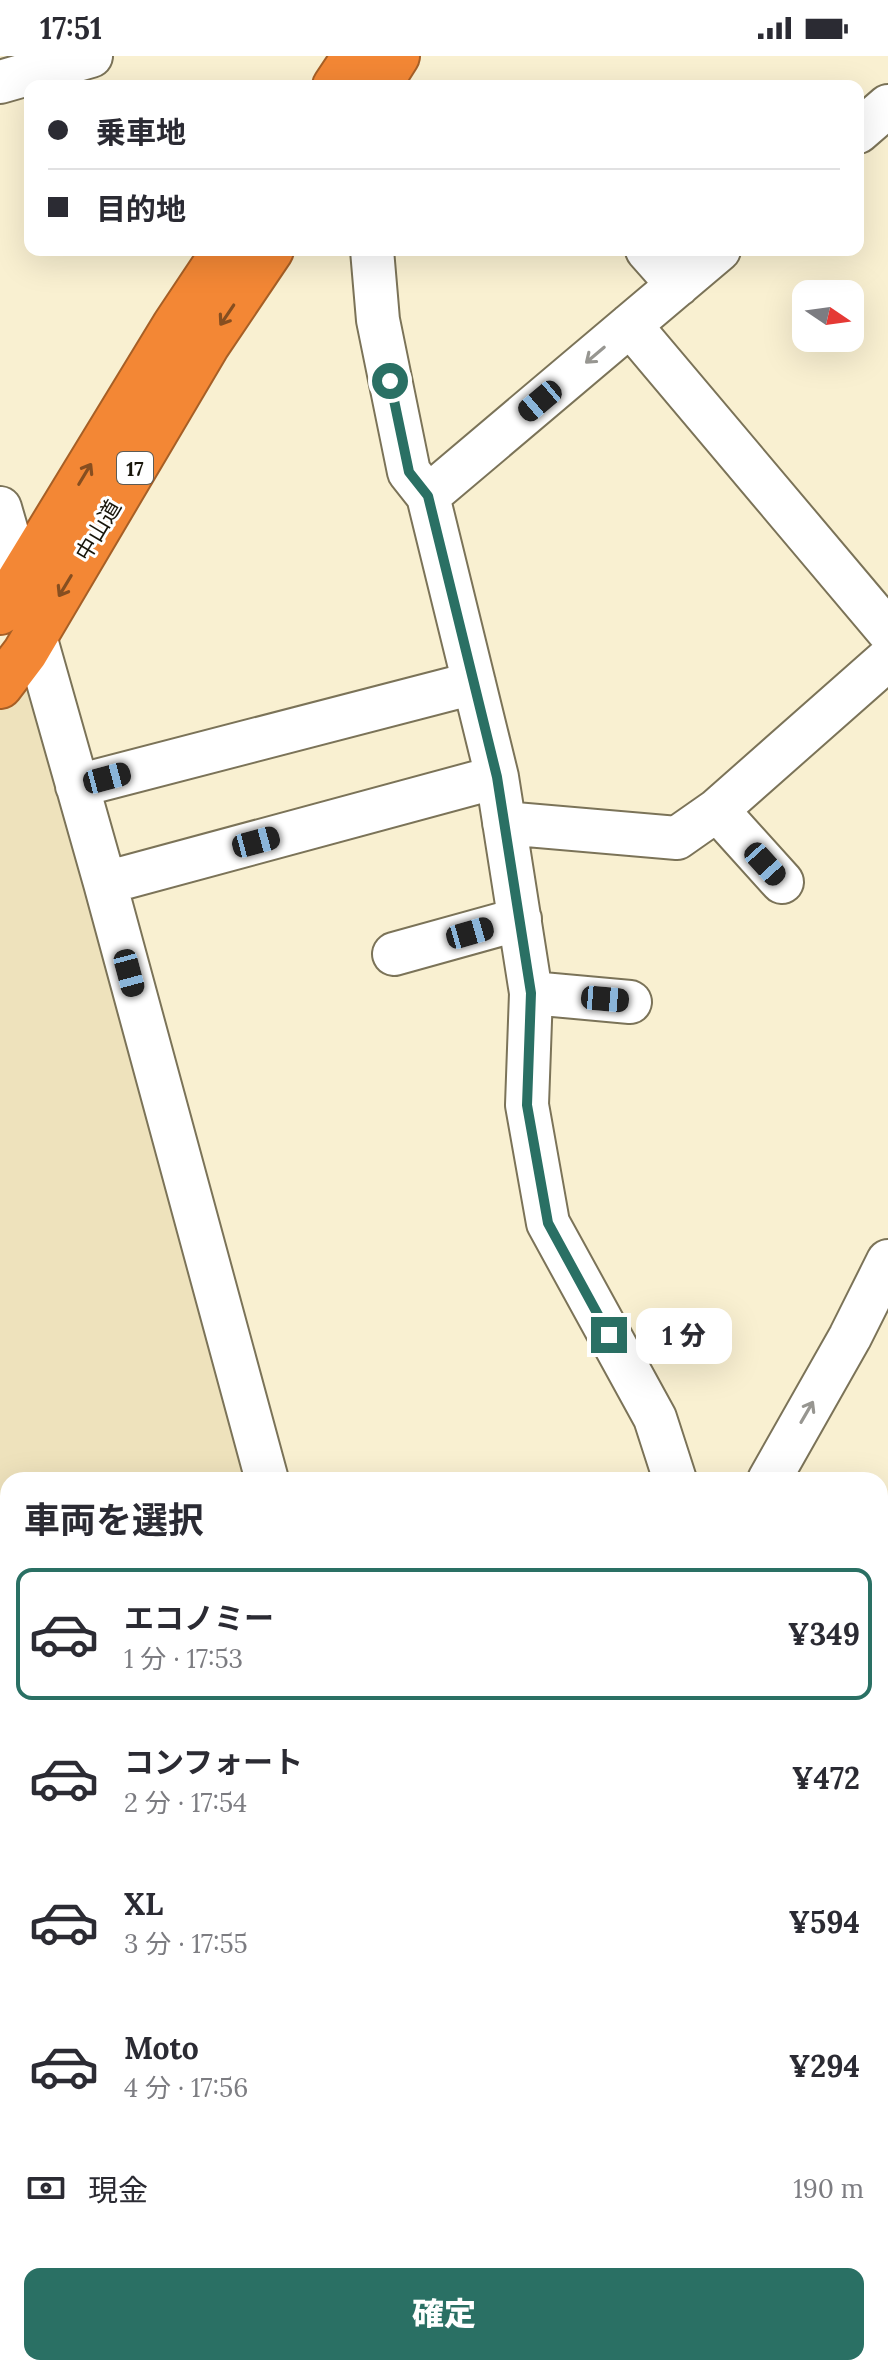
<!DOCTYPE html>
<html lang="ja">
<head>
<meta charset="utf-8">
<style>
  body { margin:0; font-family:Lora,"Noto Sans JP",serif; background:#f7f7f7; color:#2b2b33; height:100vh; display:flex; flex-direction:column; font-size:30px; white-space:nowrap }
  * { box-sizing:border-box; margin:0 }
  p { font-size:26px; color:#7c7c81 }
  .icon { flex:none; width:44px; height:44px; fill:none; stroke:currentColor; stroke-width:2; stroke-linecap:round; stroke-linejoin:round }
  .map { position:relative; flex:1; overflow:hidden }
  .panel { position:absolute; left:0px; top:1416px; width:888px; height:904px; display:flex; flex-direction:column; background:#fff; border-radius:24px 24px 0 0; box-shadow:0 8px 32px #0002 }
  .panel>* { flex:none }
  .banner { position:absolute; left:24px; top:24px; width:840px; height:176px; border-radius:16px; box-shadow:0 8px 32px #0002; display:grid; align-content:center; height:176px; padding:0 24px; background:#fff }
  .needle { width:52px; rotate:103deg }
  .fabs { position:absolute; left:792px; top:224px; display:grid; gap:16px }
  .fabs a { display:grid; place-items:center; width:72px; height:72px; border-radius:16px; background:#fff; box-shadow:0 8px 32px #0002; font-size:40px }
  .end { position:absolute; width:36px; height:36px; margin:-18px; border:10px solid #2a7064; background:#fff; box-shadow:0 0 0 4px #fff }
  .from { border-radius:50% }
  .bubble { position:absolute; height:56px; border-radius:16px; background:#fff; box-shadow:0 8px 32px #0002; font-size:26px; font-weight:800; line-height:56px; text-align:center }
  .car { position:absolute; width:24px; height:48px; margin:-24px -12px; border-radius:10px; box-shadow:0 0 6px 2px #0007; background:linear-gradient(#222 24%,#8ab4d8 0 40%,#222 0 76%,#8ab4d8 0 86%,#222 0) }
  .banner b { display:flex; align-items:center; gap:28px; height:76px; font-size:30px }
  .banner b+b { border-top:2px solid #e1e1e2 }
  .banner i { width:20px; height:20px; background:#2b2b33 }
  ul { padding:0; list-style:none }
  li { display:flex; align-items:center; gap:24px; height:132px; margin:0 16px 12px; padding:0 8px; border:4px solid transparent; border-radius:16px }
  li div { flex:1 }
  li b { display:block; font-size:30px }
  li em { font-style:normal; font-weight:800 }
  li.selected { border-color:#2a7064 }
  li>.icon { width:72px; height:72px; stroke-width:1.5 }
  h2 { padding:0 24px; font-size:36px; line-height:96px }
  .pay { display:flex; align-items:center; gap:20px; height:88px; padding:0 24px; font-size:30px }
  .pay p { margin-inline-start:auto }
  .button { display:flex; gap:16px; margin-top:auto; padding:16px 24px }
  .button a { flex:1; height:92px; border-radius:16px; background:#2a7064; color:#fff; font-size:32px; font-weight:800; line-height:92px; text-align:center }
  .status { display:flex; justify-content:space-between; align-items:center; height:56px; padding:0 40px; background:#fff; direction:ltr }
  .status svg { height:22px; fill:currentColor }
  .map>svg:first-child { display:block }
</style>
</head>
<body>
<div class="status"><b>17:51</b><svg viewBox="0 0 49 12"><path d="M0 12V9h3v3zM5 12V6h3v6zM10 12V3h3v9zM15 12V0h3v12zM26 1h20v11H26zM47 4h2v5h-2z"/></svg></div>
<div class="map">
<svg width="888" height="2320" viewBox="0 0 888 2320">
  <rect width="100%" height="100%" fill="#f9f0d1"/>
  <path fill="#eee2bc" d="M25,597L251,1424H8V1785L0,1789V630Z
    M888,1588V2001L880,1987V1595Z"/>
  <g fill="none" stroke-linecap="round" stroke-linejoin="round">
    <path stroke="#abcdf7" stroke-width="10" d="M880,2027L888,2041"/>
    <g stroke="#7b7358" stroke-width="46">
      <path id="minor" d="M0,26L91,0
        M858,76L888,50
        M372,194L378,264L409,416L428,440L497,721L531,937L527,1049L548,1167L655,1362L675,1424
        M647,194L678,229
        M630,269L888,575
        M428,440L719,194
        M0,452L21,524
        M35,580L105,827L267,1424
        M77,730L474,627
        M717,754L782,826
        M504,767L677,782L717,754L888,603
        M105,827L497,721
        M394,898L520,863
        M531,937L630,946
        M769,1424L850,1281L888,1205
        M880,1595L888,1588
        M0,1789L8,1785
        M0,1894L8,1907
        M880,1987L888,2001
        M880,2250L888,2256
        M0,2266L8,2261
        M559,2312L569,2320
        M83,2320L84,2312
        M726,2320L732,2312"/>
    </g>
    <g stroke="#a65f26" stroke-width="48">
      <path id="highway" d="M335,30L355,0
        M378,30L397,0
        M0,556L175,269L225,194
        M0,630L25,597L207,289L271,194"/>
    </g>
    <use href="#minor" stroke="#fff" stroke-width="42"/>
    <use href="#highway" stroke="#f38735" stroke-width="44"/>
  </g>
  <defs><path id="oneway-shaft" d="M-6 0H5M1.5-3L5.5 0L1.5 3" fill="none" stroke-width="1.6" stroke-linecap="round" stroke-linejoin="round" transform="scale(2)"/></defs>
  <g stroke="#864e20">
    <use href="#oneway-shaft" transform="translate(227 259) rotate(124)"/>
    <use href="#oneway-shaft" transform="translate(85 418) rotate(-59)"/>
    <use href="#oneway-shaft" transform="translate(65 530) rotate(121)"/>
  </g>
  <g stroke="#979691">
    <use href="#oneway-shaft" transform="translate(595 299) rotate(140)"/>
    <use href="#oneway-shaft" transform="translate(807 1356) rotate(-60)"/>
  </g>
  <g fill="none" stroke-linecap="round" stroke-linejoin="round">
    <path stroke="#2a7064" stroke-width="10" d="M390,325L409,416L428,440L497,721L531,937L527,1049L548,1167L609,1279"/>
  </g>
  <g text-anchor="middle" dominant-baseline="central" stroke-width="6" stroke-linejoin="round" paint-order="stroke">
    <rect fill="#fff" stroke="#5d5b54" stroke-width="2" x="117" y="396" width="36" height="32" rx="6"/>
    <g font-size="20" font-weight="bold" fill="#18150a">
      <text x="135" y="412">17</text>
    </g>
    <g font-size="22" fill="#18150a" stroke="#fff">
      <text transform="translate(98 474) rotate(-59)">中山道</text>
    </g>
  </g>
</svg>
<div class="fabs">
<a><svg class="needle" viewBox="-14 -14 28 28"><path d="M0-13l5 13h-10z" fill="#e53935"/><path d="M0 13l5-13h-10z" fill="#7c7c81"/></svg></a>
</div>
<i class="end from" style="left:390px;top:325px"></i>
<i class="end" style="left:609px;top:1279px"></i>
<div class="bubble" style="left:636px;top:1252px;width:96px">1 分</div>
<i class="car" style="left:540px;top:345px;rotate:230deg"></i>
<i class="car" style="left:107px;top:722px;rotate:75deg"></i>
<i class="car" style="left:256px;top:786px;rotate:75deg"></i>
<i class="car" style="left:765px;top:808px;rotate:138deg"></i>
<i class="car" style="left:470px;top:877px;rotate:74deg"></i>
<i class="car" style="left:129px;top:917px;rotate:165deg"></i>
<i class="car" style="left:605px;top:943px;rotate:95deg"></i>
<div class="banner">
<b><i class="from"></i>乗車地</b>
<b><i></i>目的地</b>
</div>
<section class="panel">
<h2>車両を選択</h2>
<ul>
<li class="selected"><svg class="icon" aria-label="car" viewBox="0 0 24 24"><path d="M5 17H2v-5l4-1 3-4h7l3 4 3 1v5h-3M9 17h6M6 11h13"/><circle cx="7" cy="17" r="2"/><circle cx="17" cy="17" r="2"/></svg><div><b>エコノミー</b><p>1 分 · 17:53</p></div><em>¥349</em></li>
<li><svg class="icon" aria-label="car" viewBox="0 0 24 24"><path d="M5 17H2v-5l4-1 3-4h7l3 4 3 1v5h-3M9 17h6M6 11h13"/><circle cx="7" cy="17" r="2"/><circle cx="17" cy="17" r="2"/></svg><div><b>コンフォート</b><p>2 分 · 17:54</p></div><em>¥472</em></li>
<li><svg class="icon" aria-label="car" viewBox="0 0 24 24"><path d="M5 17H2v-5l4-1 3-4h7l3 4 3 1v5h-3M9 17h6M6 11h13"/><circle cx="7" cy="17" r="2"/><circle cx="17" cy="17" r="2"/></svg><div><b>XL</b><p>3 分 · 17:55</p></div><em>¥594</em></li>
<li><svg class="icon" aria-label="car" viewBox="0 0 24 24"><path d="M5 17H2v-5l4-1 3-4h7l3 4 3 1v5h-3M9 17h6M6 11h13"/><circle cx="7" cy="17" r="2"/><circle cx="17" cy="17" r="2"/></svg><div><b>Moto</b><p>4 分 · 17:56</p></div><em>¥294</em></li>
</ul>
<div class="pay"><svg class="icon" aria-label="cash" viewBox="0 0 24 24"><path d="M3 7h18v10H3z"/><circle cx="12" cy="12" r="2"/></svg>現金<p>190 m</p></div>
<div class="button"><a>確定</a></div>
</section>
</div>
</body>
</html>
